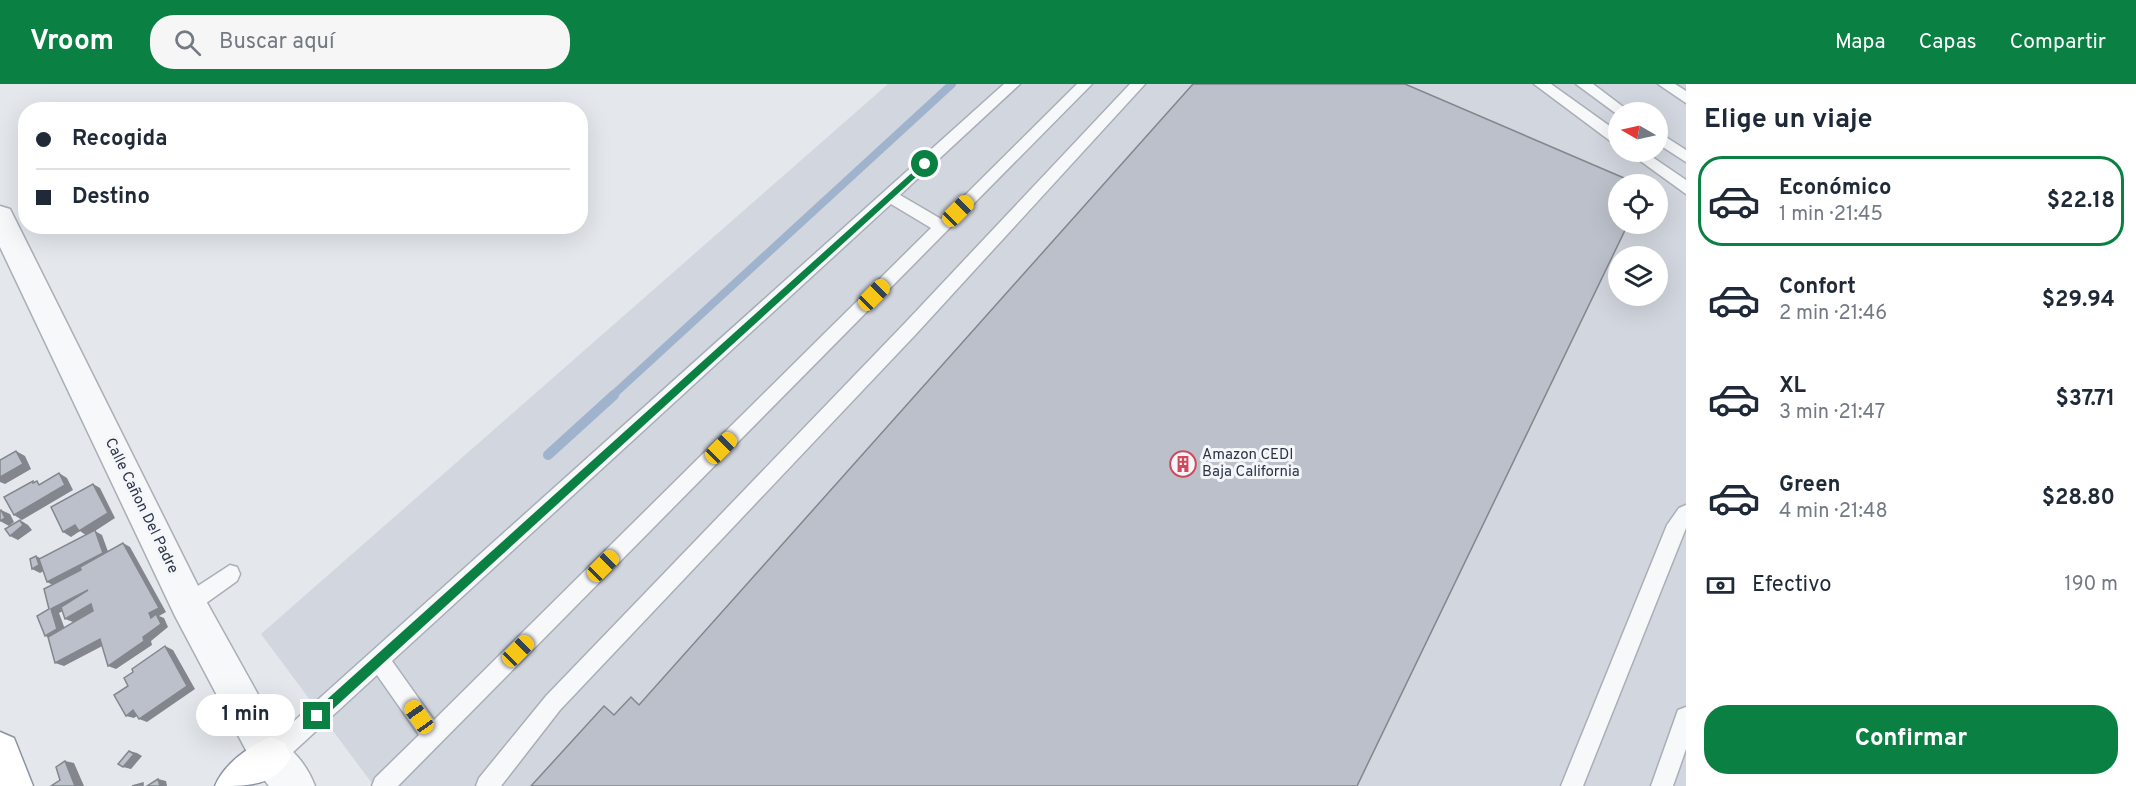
<!DOCTYPE html>
<html lang="es">
<head>
<meta charset="utf-8">
<style>
  body { margin:0; font-family:Overpass,sans-serif; background:#f6f6f7; color:#1f2937; height:100vh; display:flex; flex-direction:column; font-size:22px; white-space:nowrap }
  * { box-sizing:border-box; margin:0 }
  p { font-size:20px; color:#747a83 }
  .icon { flex:none; width:33px; height:33px; fill:none; stroke:currentColor; stroke-width:2; stroke-linecap:round; stroke-linejoin:round }
  .map { position:relative; flex:1; overflow:hidden }
  .drawer { display:flex; flex-direction:column; background:#fff; width:450px }
  .drawer>* { flex:none }
  .guide { position:absolute; left:18px; top:18px; width:570px; height:132px; border-radius:24px; box-shadow:0 6px 24px #0002; display:grid; align-content:center; height:132px; padding:0 18px; background:#fff }
  .needle { width:39px; rotate:279deg }
  .buttons { position:absolute; left:1608px; top:18px; display:grid; gap:12px }
  .buttons a { display:grid; place-items:center; width:60px; height:60px; border-radius:50%; background:#fff; box-shadow:0 6px 24px #0002; font-size:30px }
  .end { position:absolute; width:27px; height:27px; margin:-14px; border:8px solid #0b8043; background:#fff; box-shadow:0 0 0 3px #fff }
  .from { border-radius:50% }
  .bubble { position:absolute; height:42px; border-radius:21px; background:#fff; box-shadow:0 6px 24px #0002; font-size:20px; font-weight:700; line-height:42px; text-align:center }
  .car { position:absolute; width:18px; height:36px; margin:-18px -9px; border-radius:8px; box-shadow:0 0 4px 2px #0007; background:linear-gradient(#f5c518 24%,#345 0 40%,#f5c518 0 76%,#345 0 86%,#f5c518 0) }
  .guide b { display:flex; align-items:center; gap:21px; height:57px; font-size:22px }
  .guide b+b { border-top:2px solid #e0e1e3 }
  .guide i { width:15px; height:15px; background:#1f2937 }
  ul { padding:0; list-style:none }
  li { display:flex; align-items:center; gap:18px; height:90px; margin:0 12px 9px; padding:0 6px; border:3px solid transparent; border-radius:24px }
  li div { flex:1 }
  li b { display:block; font-size:22px }
  li em { font-style:normal; font-weight:700 }
  li.on { border-color:#0b8043 }
  li>.icon { width:54px; height:54px; stroke-width:1.5 }
  h2 { padding:0 18px; font-size:27px; line-height:72px }
  .pay { display:flex; align-items:center; gap:15px; height:66px; padding:0 18px; font-size:22px }
  .pay p { margin-inline-start:auto }
  .primary-button { display:flex; gap:12px; margin-top:auto; padding:12px 18px }
  .primary-button a { flex:1; height:69px; border-radius:24px; background:#0b8043; color:#fff; font-size:24px; font-weight:700; line-height:69px; text-align:center }
  header { display:flex; align-items:center; gap:36px; box-sizing:border-box; height:84px; padding:0 30px; background:#0b8043; color:#fff }
  header strong { font-size:28px }
  nav { display:flex; gap:33px; margin-inline-start:auto; font-size:21px }
  .search { width:420px; height:54px; background:#f6f6f7; display:flex; align-items:center; gap:15px; box-sizing:border-box; padding:0 21px; border-radius:24px; color:#747a83; font-size:22px }
  main { display:flex; flex:1; min-height:0 }
  .map>svg:first-child { display:block }
</style>
</head>
<body>
<header>
<strong>Vroom</strong>
<div class="search"><svg class="icon" aria-label="search" viewBox="0 0 24 24"><circle cx="10" cy="10" r="6"/><path d="M15 15l6 6"/></svg>Buscar aquí</div>
<nav><a>Mapa</a><a>Capas</a><a>Compartir</a></nav>
</header>
<main>
<div class="map">
<svg width="1686" height="702" viewBox="0 0 1686 702">
  <rect width="100%" height="100%" fill="#e4e7ec"/>
  <path fill="#d2d6de" fill-rule="evenodd" d="M888,0H1686V702H374L261,550ZM1618,28H1658V68H1618ZM1618,100H1658V140H1618ZM1618,172H1658V212H1618Z"/>
  <g fill="none" stroke-linecap="round" stroke-linejoin="round">
    <path stroke="#9fb4cc" stroke-width="8" d="M612,312L952,0"/>
    <path stroke="#9fb4cc" stroke-width="10" d="M548,371L614,311"/>
    <g stroke="#a9aeb7" stroke-width="3">
      <path id="service" d="M1004,0H1020L900,111L941,135L1077,0H1092L398,702H372L375,694L419,651L377,591L279,681L271,684L263,681L260,673L263,665ZM891,120L931,144L434,636L392,577Z
        M1130,0H1145L917,249L560,626L501,702H476L479,694L546,612L905,239Z
        M1534,0H1551L1618,48V60L1613,59Z
        M1576,0H1593L1630,28H1618V31Z
        M1658,0H1675L1686,7V19Z
        M1658,48L1686,66V78L1658,60Z
        M1628,68H1645L1686,96V110Z
        M1686,421V444L1583,702H1561L1667,441L1679,424Z
        M230,481L237,483L240,490L237,497L195,527L188,530L181,527L178,520L181,513Z
        M1686,623V665L1673,702H1651L1678,626Z"/>
    </g>
    <g stroke="#a9aeb7" stroke-width="3">
      <path id="minor" d="M0,122L10,125L14,133L201,508L285,659L291,673L285,687L271,693L257,687L175,532L0,163Z"/>
    </g>
    <g stroke="#a9aeb7" stroke-width="3">
      <path id="tertiary" d="M271,653C292,662 307,681 315,702H269L257,687L251,673L257,659Z"/>
    </g>
    <g stroke="#8b94a3" stroke-width="3">
      <path id="trunk" d="M0,648L14,654L33,702H0Z
        M271,653L285,659L291,673C275,702 250,702 215,702C224,680 249,662 271,653Z"/>
    </g>
    <use href="#service" fill="#f7f8fa" fill-rule="evenodd"/>
    <use href="#minor" fill="#f7f8fa" fill-rule="evenodd"/>
    <use href="#tertiary" fill="#f7f8fa" fill-rule="evenodd"/>
    <use href="#trunk" fill="#fff" fill-rule="evenodd"/>
  </g>
  <path fill="#83868d" d="M16,367L25,372L31,385L5,400L0,398V393Z
    M59,389L67,394L73,406L22,436L14,431Z
    M93,400L100,404L115,434L95,447L102,451L110,473L55,502L47,498L87,452L80,447L71,453L63,448L75,441Z
    M1,426L10,430L14,438L9,442L0,437Z
    M20,436L28,441L32,446L18,456L10,452Z
    M123,459L130,463L166,528L159,532L164,534L168,543L151,557L152,561L116,585L108,582L143,553L151,534Z
    M36,472L44,476L47,485L40,489L32,485Z
    M88,506L96,510L59,529L66,548L53,555L45,552L51,525Z
    M91,520L99,524L73,538L65,535Z
    M100,555L108,559L64,582L55,579Z
    M165,562L173,566L195,605L147,638L139,635Z
    M133,626L141,629L134,634L126,632Z
    M129,667L137,669L142,672L131,685L123,683Z
    M65,677L74,679L84,702H75Z
    M158,695L166,697L167,702H160Z"/>
  <path fill="#bbc0ca" stroke="#83868d" stroke-width="1.5" d="M1193,0H1405L1638,100H1618V140H1628L1357,702H531L604,622L614,631L631,613L639,621Z
    M16,367L23,380L0,393V376Z
    M59,389L65,401L14,431L4,413L33,397V399L37,397L39,401Z
    M93,400L108,429L79,447L75,441L63,448L51,423Z
    M1,426L5,434L0,437V427Z
    M20,436L23,441L10,452L5,445Z
    M95,446L103,469L47,498L39,475Z
    M123,459L159,524L149,529L151,534L156,530L161,540L143,553L144,557L108,582L100,555L55,579L48,553L93,527L91,520L65,535L61,523L88,506L51,525L57,545L45,552L37,532L49,525L44,505L81,486L80,483Z
    M36,472L39,481L32,485L30,475Z
    M165,562L187,602L139,635L133,626L126,632L114,611L128,602L124,594L133,588L132,585Z
    M129,667L134,670L123,683L118,680Z
    M65,677L75,702H51L60,696L56,683Z
    M158,695L160,702H147Z
    M143,699V702H132Z"/>
  <path fill="#0b8043" d="M925,77L928,78V82L321,636H313V628Z"/>
  <defs>
    <g id="building-ring" transform="scale(1.35)"><circle r="9.5" fill="#f4f6f9" stroke="#d1495b" stroke-width="1.5"/><path d="M-4-6H4V6H1V3H-1V6H-4ZM-2.5-4.3h1.7v1.8h-1.7ZM.8-4.3h1.7v1.8H.8ZM-2.5-1h1.7V.8h-1.7ZM.8-1h1.7V.8H.8Z" fill="#d1495b"/></g>
  </defs>
  <g fill-rule="evenodd">
    <use href="#building-ring" x="1183" y="380"/>
  </g>
  <g text-anchor="middle" dominant-baseline="central" stroke-width="6" stroke-linejoin="round" paint-order="stroke">
    <g font-size="15" fill="#2b3445" stroke="#f4f6f9" text-anchor="start">
      <text x="1202" y="371">Amazon CEDI<tspan x="1202" dy="17">Baja California</tspan></text>
    </g>
    <g font-size="15" fill="#2b3445" stroke="#f4f6f9">
      <text transform="translate(141 422) rotate(64)">Calle Cañon Del Padre</text>
    </g>
  </g>
</svg>
<div class="buttons">
<a><svg class="needle" viewBox="-14 -14 28 28"><path d="M0-13l5 13h-10z" fill="#e53935"/><path d="M0 13l5-13h-10z" fill="#747a83"/></svg></a>
<a><svg class="icon" aria-label="locate" viewBox="0 0 24 24"><circle cx="12" cy="12" r="6"/><path d="M12 2v4M12 18v4M2 12h4M18 12h4"/></svg></a>
<a><svg class="icon" aria-label="layers" viewBox="0 0 24 24"><path d="M12 4l9 5-9 5-9-5zM3 14l9 5 9-5"/></svg></a>
</div>
<i class="end from" style="left:925px;top:80px"></i>
<i class="end" style="left:317px;top:632px"></i>
<div class="bubble" style="left:196px;top:610px;width:99px">1 min</div>
<i class="car" style="left:958px;top:127px;rotate:45deg"></i>
<i class="car" style="left:874px;top:211px;rotate:45deg"></i>
<i class="car" style="left:721px;top:364px;rotate:45deg"></i>
<i class="car" style="left:603px;top:482px;rotate:45deg"></i>
<i class="car" style="left:518px;top:567px;rotate:45deg"></i>
<i class="car" style="left:419px;top:633px;rotate:325deg"></i>
<div class="guide">
<b><i class="from"></i>Recogida</b>
<b><i></i>Destino</b>
</div>
</div>
<section class="drawer">
<h2>Elige un viaje</h2>
<ul>
<li class="on"><svg class="icon" aria-label="car" viewBox="0 0 24 24"><path d="M5 17H2v-5l4-1 3-4h7l3 4 3 1v5h-3M9 17h6M6 11h13"/><circle cx="7" cy="17" r="2"/><circle cx="17" cy="17" r="2"/></svg><div><b>Económico</b><p>1 min · 21:45</p></div><em>$22.18</em></li>
<li><svg class="icon" aria-label="car" viewBox="0 0 24 24"><path d="M5 17H2v-5l4-1 3-4h7l3 4 3 1v5h-3M9 17h6M6 11h13"/><circle cx="7" cy="17" r="2"/><circle cx="17" cy="17" r="2"/></svg><div><b>Confort</b><p>2 min · 21:46</p></div><em>$29.94</em></li>
<li><svg class="icon" aria-label="car" viewBox="0 0 24 24"><path d="M5 17H2v-5l4-1 3-4h7l3 4 3 1v5h-3M9 17h6M6 11h13"/><circle cx="7" cy="17" r="2"/><circle cx="17" cy="17" r="2"/></svg><div><b>XL</b><p>3 min · 21:47</p></div><em>$37.71</em></li>
<li><svg class="icon" aria-label="car" viewBox="0 0 24 24"><path d="M5 17H2v-5l4-1 3-4h7l3 4 3 1v5h-3M9 17h6M6 11h13"/><circle cx="7" cy="17" r="2"/><circle cx="17" cy="17" r="2"/></svg><div><b>Green</b><p>4 min · 21:48</p></div><em>$28.80</em></li>
</ul>
<div class="pay"><svg class="icon" aria-label="cash" viewBox="0 0 24 24"><path d="M3 7h18v10H3z"/><circle cx="12" cy="12" r="2"/></svg>Efectivo<p>190 m</p></div>
<div class="primary-button"><a>Confirmar</a></div>
</section>
</main>
</body>
</html>
